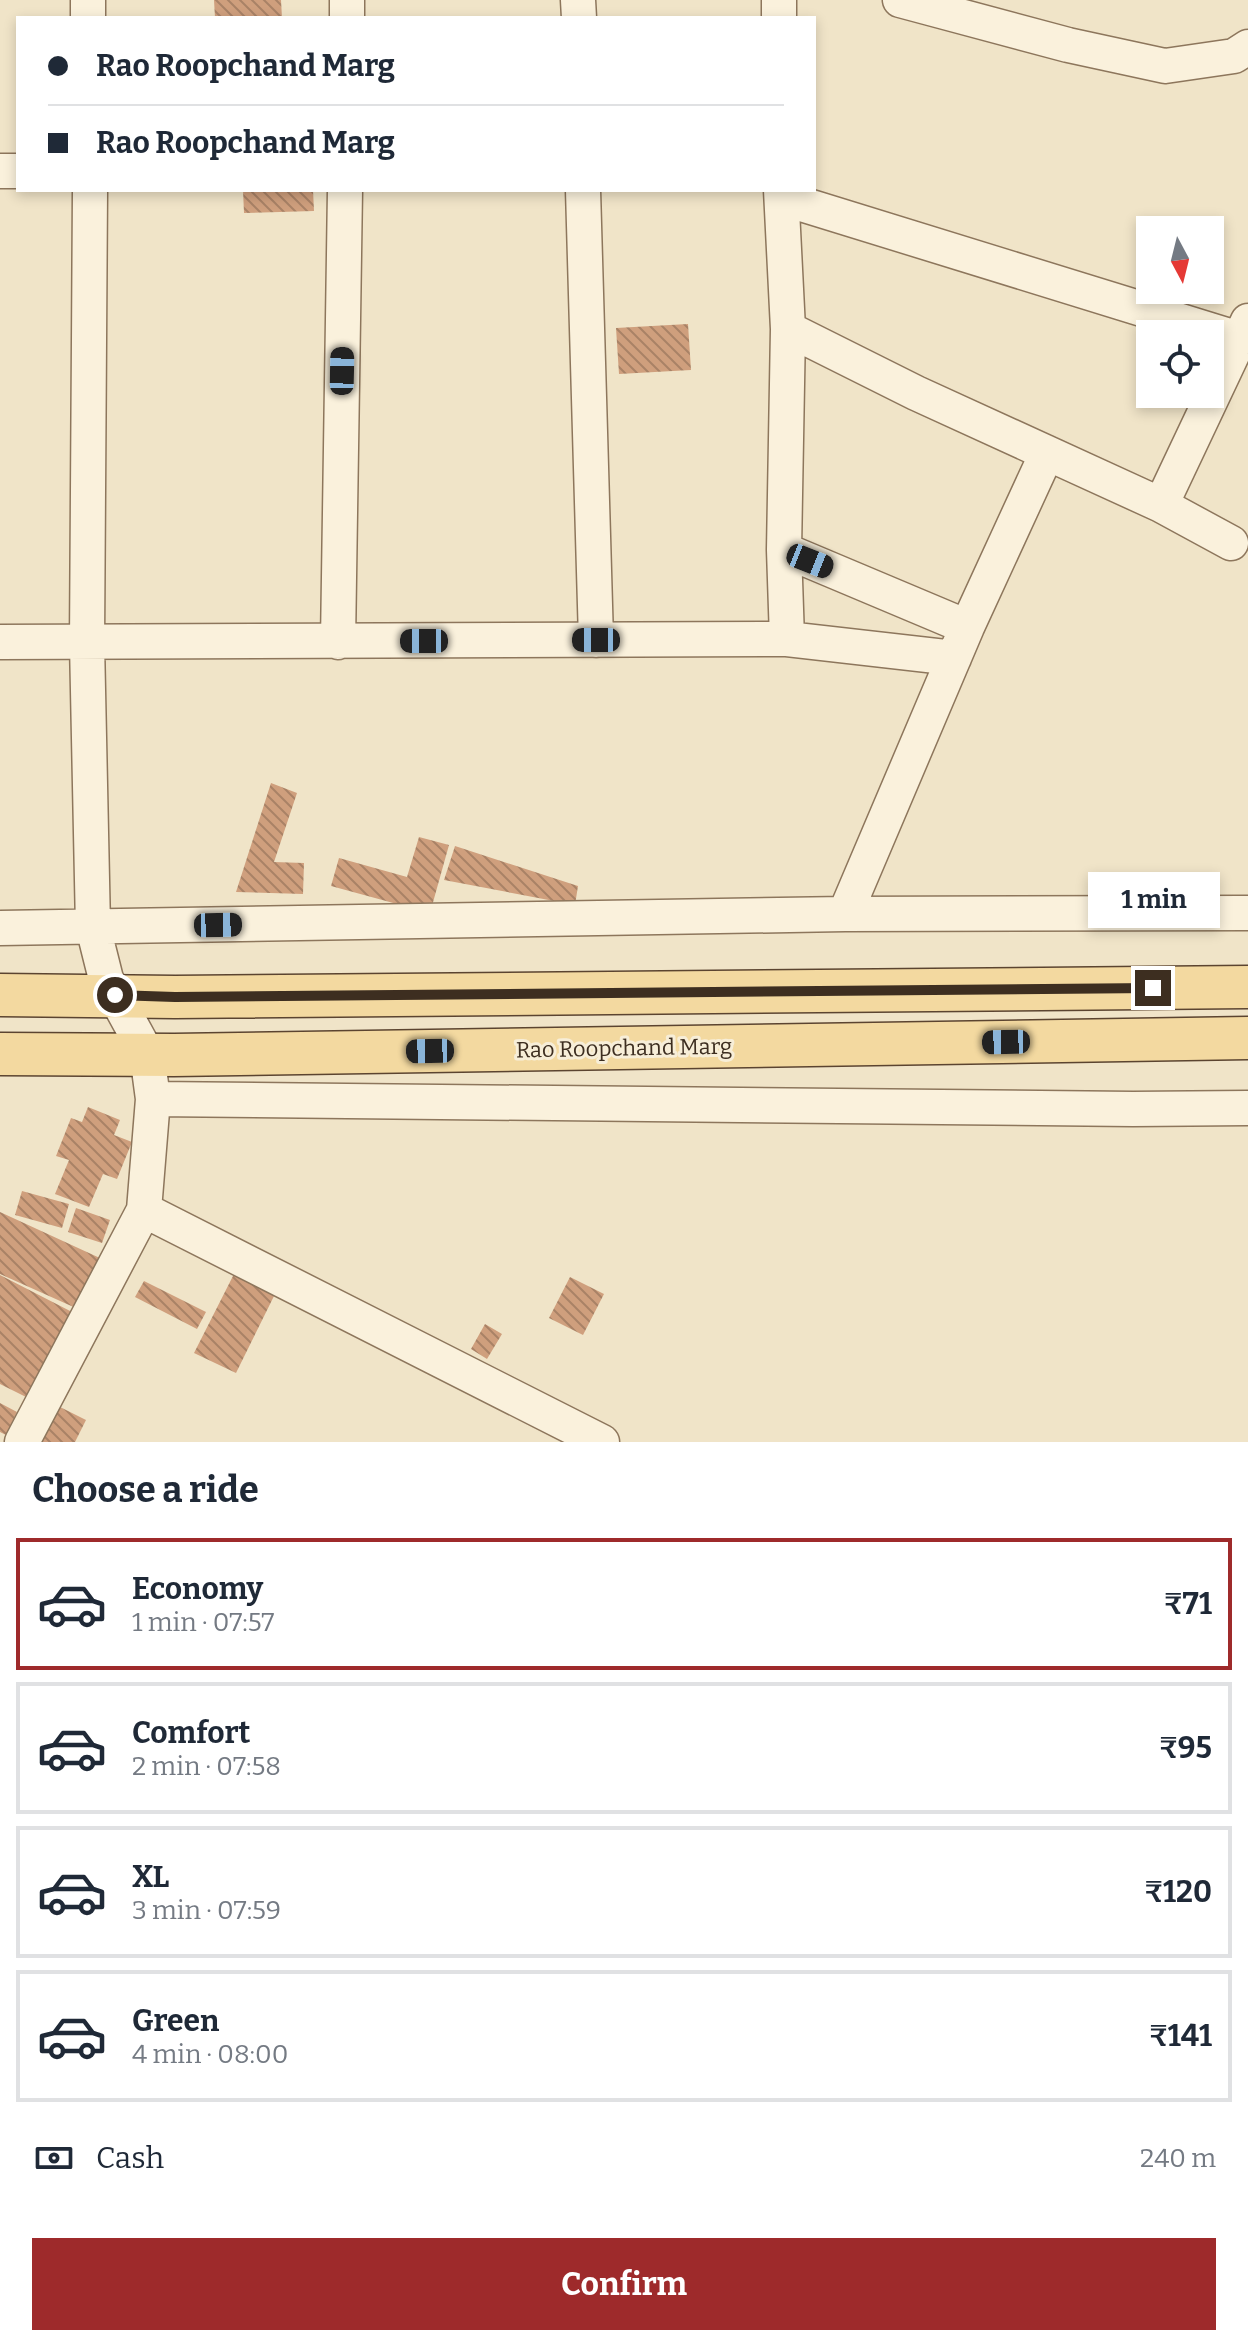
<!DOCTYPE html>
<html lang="en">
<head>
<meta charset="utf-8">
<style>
  body { margin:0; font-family:Bitter,serif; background:#f2f2f3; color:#1f2937; height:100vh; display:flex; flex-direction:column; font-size:30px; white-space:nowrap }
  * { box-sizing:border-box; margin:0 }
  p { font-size:26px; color:#747a83 }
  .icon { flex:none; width:44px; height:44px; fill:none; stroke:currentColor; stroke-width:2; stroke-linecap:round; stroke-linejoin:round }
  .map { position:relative; height:1442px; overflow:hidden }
  .sheet { display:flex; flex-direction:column; background:#fff; flex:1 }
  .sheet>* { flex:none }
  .top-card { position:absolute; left:16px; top:16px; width:800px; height:176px; border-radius:0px; box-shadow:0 4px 12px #0003; display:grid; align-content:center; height:176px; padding:0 32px; background:#fff }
  .needle { width:52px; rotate:173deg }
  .tools { position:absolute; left:1136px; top:216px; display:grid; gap:16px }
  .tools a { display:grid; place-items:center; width:88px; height:88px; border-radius:0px; background:#fff; box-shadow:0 4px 12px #0003; font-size:40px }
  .end { position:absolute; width:36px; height:36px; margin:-18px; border:10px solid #3d2e20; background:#fff; box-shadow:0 0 0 4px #fff }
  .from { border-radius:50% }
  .bubble { position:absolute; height:56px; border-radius:0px; background:#fff; box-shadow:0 4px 12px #0003; font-size:26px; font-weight:700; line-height:56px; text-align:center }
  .car { position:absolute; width:24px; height:48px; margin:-24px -12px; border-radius:10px; box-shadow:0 0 6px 2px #0007; background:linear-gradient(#222 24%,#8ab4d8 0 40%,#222 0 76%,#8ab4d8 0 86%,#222 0) }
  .top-card b { display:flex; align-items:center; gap:28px; height:76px; font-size:30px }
  .top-card b+b { border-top:2px solid #e0e1e3 }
  .top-card i { width:20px; height:20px; background:#1f2937 }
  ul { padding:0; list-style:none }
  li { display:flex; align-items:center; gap:24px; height:132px; margin:0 16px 12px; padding:0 16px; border:4px solid #e0e1e3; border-radius:0px }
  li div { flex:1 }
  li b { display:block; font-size:30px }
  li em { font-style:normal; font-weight:700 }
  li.active { border-color:#9e2a2b }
  li>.icon { width:72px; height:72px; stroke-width:1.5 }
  h2 { padding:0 32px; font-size:36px; line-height:96px }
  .pay { display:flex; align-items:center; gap:20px; height:88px; padding:0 32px; font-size:30px }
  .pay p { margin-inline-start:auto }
  .action { display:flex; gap:16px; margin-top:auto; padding:16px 32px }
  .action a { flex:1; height:92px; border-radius:0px; background:#9e2a2b; color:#fff; font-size:32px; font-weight:700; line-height:92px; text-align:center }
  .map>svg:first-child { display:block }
</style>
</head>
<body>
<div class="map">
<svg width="1248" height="1442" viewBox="0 0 1248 1442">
  <defs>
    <pattern id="building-back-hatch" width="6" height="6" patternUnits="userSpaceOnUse" patternTransform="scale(2)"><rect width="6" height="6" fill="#cf9f7d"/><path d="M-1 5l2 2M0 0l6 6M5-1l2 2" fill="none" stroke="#a98266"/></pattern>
  </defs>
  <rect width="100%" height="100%" fill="#f0e4c8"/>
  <path fill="url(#building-back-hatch)" d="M214,0H281L282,18H215Z
    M243,190H313L314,211L244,213Z
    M688,324L691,370L619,374L616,328Z
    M271,783L297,793L274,862L304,863L303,894L236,892Z
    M419,837L449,845L430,913L331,886L339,858L407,877Z
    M455,846L578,886L575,905L444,880Z
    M88,1107L120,1120L114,1135L132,1142L117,1179L103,1174L89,1207L55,1194L69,1160L56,1156L71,1118L82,1122Z
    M22,1191L69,1204L62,1228L15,1215Z
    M76,1208L110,1220L102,1243L68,1232Z
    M0,1212L102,1259L78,1309L0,1274Z
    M234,1274L275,1294L236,1373L194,1353Z
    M0,1275L74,1313L30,1399L0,1384Z
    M570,1277L604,1294L583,1335L549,1318Z
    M144,1281L206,1312L197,1329L135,1297Z
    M485,1324L502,1334L487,1359L471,1349Z
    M50,1402L86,1420L75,1442H30Z
    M0,1403L17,1412L6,1435L0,1432Z"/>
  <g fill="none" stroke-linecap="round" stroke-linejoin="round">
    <g stroke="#8d765c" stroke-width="37">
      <path id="minor" d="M88,0V18
        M578,0L579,18
        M779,0V18
        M900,0L1068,45L1165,66L1234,56L1248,47
        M347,18V0
        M0,171H18
        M583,190L596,640
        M781,190L788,329L784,550L787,639
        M782,198L1239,339
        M788,329L916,393L1161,505L1231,543
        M1161,505L1248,321
        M784,550L967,627
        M0,642L787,639L954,658
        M338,642L345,190
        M845,914L1248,913
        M0,928L845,914L967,627L1047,453
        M153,1099L1133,1109L1248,1108
        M144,1210L602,1442
        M22,1442L144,1210L153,1099L147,1054L106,979L93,927L87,643L90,190"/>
    </g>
    <g stroke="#5b4430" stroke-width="45">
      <path id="major" d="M0,995L175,997L1248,987
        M0,1054L174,1055L1248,1038"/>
    </g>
    <use href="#minor" stroke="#faf1dc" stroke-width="34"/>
    <use href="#major" stroke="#f3d9a0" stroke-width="42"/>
  </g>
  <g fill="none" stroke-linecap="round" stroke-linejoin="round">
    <path stroke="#3d2e20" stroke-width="10" d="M115,995L175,997L1153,988"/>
  </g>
  <g text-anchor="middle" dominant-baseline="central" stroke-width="6" stroke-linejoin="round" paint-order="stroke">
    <g font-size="22" fill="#3d2e20" stroke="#f7eed8">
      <text transform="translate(624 1048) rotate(-1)">Rao Roopchand Marg</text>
    </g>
  </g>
</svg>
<div class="tools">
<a><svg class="needle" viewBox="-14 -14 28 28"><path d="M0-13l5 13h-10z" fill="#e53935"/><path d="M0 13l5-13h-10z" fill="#747a83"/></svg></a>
<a><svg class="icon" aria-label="locate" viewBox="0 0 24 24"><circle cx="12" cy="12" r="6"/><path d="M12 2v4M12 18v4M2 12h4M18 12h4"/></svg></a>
</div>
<i class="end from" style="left:115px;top:995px"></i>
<i class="end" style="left:1153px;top:988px"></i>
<div class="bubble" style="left:1088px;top:872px;width:132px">1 min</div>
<i class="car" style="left:342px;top:371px;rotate:1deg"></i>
<i class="car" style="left:810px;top:561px;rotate:112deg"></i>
<i class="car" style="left:596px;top:640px;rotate:270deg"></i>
<i class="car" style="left:424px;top:641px;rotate:270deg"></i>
<i class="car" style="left:218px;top:925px;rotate:89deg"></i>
<i class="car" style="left:1006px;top:1042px;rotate:269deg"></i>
<i class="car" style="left:430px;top:1051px;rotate:269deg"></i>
<div class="top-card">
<b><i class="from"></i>Rao Roopchand Marg</b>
<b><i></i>Rao Roopchand Marg</b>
</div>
</div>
<section class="sheet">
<h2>Choose a ride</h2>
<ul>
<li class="active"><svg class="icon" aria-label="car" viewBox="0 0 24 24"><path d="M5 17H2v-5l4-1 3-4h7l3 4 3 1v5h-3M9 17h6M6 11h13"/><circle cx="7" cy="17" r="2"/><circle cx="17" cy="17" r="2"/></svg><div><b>Economy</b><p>1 min · 07:57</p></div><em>₹71</em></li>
<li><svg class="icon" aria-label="car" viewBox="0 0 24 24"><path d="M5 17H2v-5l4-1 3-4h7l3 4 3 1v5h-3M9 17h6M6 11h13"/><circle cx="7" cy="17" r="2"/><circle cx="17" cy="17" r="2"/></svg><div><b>Comfort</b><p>2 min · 07:58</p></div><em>₹95</em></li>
<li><svg class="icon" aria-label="car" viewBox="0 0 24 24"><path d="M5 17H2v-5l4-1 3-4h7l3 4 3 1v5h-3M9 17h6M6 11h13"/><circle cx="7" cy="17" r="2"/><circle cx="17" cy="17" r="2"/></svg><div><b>XL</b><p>3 min · 07:59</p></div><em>₹120</em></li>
<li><svg class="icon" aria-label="car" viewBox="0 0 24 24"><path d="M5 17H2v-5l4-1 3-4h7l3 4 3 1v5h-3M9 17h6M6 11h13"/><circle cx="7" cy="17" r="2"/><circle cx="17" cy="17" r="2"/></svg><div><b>Green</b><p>4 min · 08:00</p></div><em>₹141</em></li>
</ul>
<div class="pay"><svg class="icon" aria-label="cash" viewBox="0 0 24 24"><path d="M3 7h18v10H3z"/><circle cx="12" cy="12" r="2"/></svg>Cash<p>240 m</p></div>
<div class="action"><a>Confirm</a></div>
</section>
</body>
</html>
